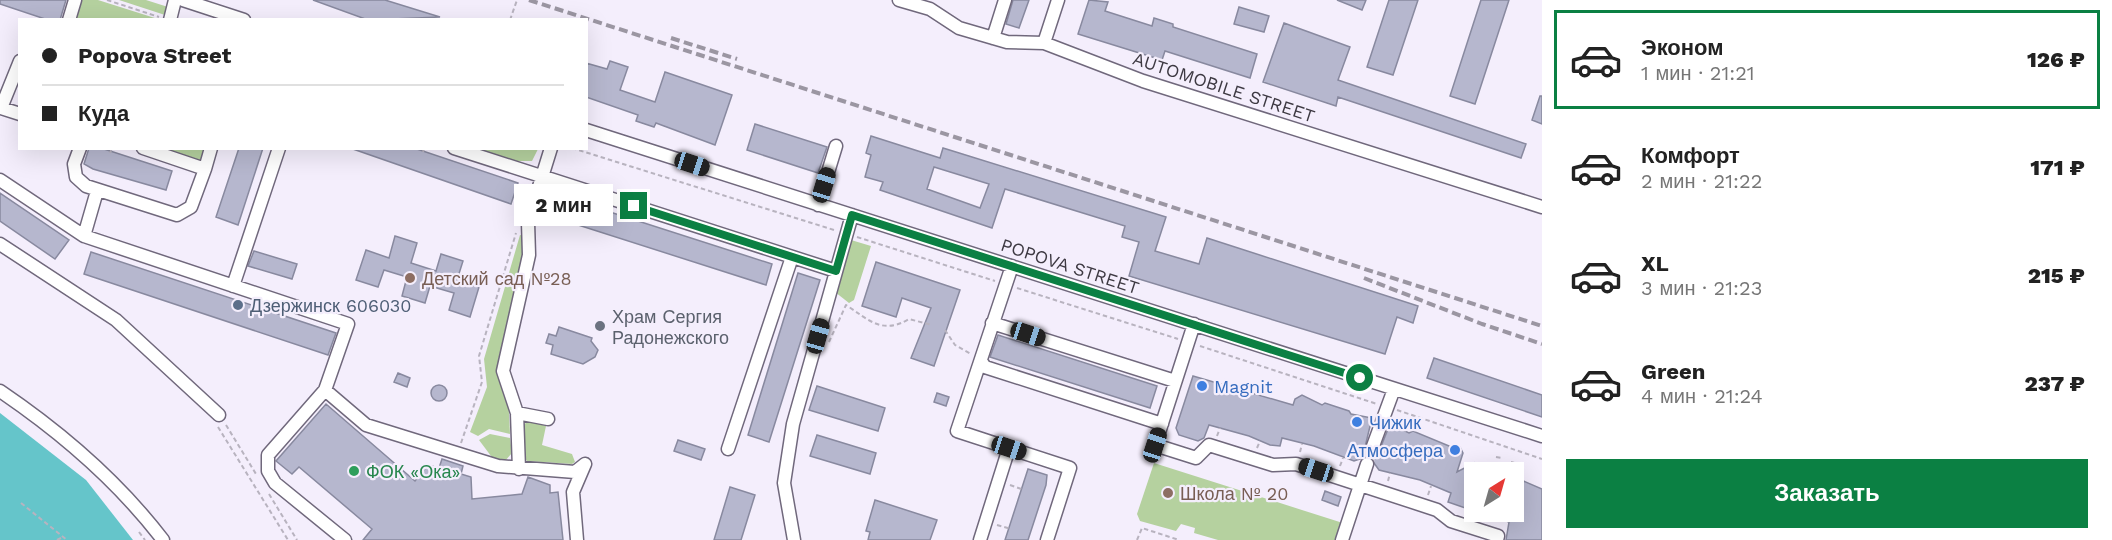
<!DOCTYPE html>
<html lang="ru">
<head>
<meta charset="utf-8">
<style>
  body { margin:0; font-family:"Work Sans",sans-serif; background:#f2f2f2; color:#222; height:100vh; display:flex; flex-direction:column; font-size:22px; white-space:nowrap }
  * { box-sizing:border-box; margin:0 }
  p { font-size:20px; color:#767676 }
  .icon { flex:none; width:33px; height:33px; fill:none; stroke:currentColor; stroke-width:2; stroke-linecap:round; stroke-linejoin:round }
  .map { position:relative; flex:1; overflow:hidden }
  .sheet { display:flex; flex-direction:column; background:#fff; width:570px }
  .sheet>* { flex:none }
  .guide { position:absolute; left:18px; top:18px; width:570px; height:132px; border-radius:0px; box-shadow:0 6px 24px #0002; display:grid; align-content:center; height:132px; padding:0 24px; background:#fff }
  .needle { width:39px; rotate:37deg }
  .tools { position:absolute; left:1464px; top:462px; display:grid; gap:12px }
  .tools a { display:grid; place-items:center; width:60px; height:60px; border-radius:0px; background:#fff; box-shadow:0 6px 24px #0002; font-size:30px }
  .end { position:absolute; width:27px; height:27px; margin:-14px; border:8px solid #0b8043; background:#fff; box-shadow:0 0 0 3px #fff }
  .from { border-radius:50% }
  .bubble { position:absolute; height:42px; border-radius:0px; background:#fff; box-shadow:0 6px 24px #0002; font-size:20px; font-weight:800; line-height:42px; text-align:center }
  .car { position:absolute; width:18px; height:36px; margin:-18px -9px; border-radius:8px; box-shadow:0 0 4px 2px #0007; background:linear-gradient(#222 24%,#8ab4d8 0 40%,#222 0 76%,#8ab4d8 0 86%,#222 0) }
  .guide b { display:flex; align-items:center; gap:21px; height:57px; font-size:22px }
  .guide b+b { border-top:2px solid #e0e0e0 }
  .guide i { width:15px; height:15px; background:#222 }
  ul { padding:10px 0 0; list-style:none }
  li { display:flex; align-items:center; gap:18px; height:99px; margin:0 12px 9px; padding:0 12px; border:3px solid transparent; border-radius:0px }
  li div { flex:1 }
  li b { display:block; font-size:22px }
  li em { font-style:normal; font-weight:800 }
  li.current { border-color:#0b8043 }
  li>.icon { width:54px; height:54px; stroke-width:1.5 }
  .primary-button { display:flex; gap:12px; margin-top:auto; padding:12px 24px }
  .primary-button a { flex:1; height:69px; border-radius:0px; background:#0b8043; color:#fff; font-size:24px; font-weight:800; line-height:69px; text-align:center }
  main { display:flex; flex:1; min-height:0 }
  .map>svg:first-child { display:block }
</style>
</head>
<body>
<main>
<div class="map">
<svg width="1542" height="540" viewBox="0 0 1542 540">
  <rect width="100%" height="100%" fill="#f4eefc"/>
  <path fill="#b5d19f" d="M81,0H98L158,19L75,20Z
    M119,0H146L168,7L165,15Z
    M166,149H207L203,160L199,163L168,154Z
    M471,149H538L532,161H508Z
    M520,235L525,236L526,240L498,361L508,394L510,434L489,429L478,436L470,432L487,387L484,359Z
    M851,240L871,246L854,300L849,303L835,292Z
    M529,421L546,426L542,445L572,454L575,462L572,464L527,461L524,457L523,425Z
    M490,434L510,438L512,453L505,461L494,460L479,440Z
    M1154,463L1346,524L1340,540H1218L1194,533L1195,528L1181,524L1176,531L1140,521L1137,514Z"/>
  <path fill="#65c5ca" d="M0,413L86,480L133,540H0Z"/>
  <path fill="#b6b7ce" stroke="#88899f" stroke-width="1.5" fill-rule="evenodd" d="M0,0H66L60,20H48L0,4Z
    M313,0H385L440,17L368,20Z
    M1013,0H1029L1019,28L1006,24Z
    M1089,0L1108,2L1105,11L1152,26L1154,18L1173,24V27L1257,54L1250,78L1165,51L1162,60L1078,34Z
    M1337,0H1366L1362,10Z
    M1389,0H1418L1393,75L1367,67Z
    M1481,0H1509L1475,104L1450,96Z
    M1239,7L1269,16L1264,32L1234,24Z
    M1284,23L1350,47L1338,80L1526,144L1521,158L1338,97L1336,106L1263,82Z
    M610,61L628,67L620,90L655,102L665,72L732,95L715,145L656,123L654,127L636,121L638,115L586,97V63L607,69Z
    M1540,96H1542V124L1532,120Z
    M755,124L827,147L818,173L747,150Z
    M871,136L940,158L943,148L1166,217L1155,251L1199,264L1207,238L1418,306L1413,323L1397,317L1385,354L1129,276L1139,242L1122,237L1125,226L1005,189L992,228L880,190L883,182L865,177L871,155L866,153ZM934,167L989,184L980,208L927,189Z
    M89,148H101L172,171L166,190L93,169L84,164Z
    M239,148H263L238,225L216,217Z
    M350,148H414L518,183L511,204Z
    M0,193L69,240L55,259L0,221Z
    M557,195L772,264L766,285L550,216Z
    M395,236L417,243L411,263L436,271L441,254L463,261L457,280L479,287L470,317L449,310L454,293L430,286L425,303L402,296L407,277L384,270L378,287L356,280L366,250L389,258Z
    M254,251L297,264L292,279L248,266Z
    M91,252L336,333L328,355L84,274Z
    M876,262L960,290L934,366L911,358L931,308L902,298L896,317L862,306Z
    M798,273L820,280L769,442L748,435Z
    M559,327L592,338L591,341L598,350L595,357L583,364L551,354L553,345L546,343L549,334L556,336Z
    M998,335L1157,386L1150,408L990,357Z
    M1434,358L1542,395V417L1427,378Z
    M398,373L410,378L407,387L394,382Z
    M1193,376L1293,405L1295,399L1302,395L1322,405L1325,403L1349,411L1351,414L1372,418L1365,447L1371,454L1380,449L1390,424L1409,433L1413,431L1449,446L1460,447L1463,453L1457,472L1474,463V511L1448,502L1451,493L1420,480L1379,470L1369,456L1354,461L1314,446L1282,438L1280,446L1270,445L1249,436L1209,425L1204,438L1198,441L1179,435L1176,428Z
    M431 393a8 8 0 1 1 16 0a8 8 0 1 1-16 0Z
    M817,386L885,408L878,431L809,410Z
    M937,393L949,397L946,406L934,402Z
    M326,404L415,481L428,465L439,468L442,459L463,466L461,474L471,477L472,499L522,494L528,477L550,485V493L558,492L563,540H363L372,529L299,467L292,474L276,461Z
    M817,435L876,453L870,474L810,456Z
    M678,440L705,449L701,460L674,451Z
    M1028,469L1047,475L1046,485L1028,540H1005Z
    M1514,477L1542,489V540H1506L1509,522L1483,513L1514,512Z
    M730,487L755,495L741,540H714Z
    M1325,491L1341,497L1338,506L1322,500Z
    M875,500L937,520L930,540H868L870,532L866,531Z"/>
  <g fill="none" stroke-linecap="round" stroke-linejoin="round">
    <path stroke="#cfcad7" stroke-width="12" stroke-dasharray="12 6" stroke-linecap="butt" d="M1367,464L1373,446"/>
    <g stroke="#70687c" stroke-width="15">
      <path id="minor" d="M183,0L244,20
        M899,0L930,9L959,28L1007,42L1044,43L1143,81L1542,207
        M69,20L75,0
        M170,20L175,0
        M993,38L1005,0
        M1044,43L1058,0
        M20,61L1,108L20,114
        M586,130L1542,436
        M80,148L74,164L76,177L86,186L177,215L191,207L205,169L143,148
        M454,148L836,271
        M205,169L211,148
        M0,180L84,236L97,191
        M818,205L836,146
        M84,236L348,324L325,390
        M0,244L116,320L219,415
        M1012,266L957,431L1070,468L1047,540
        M233,286L279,148
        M992,323L1175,381
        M1194,324L1155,445L1196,458L1209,445L1273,465L1296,464L1437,510L1451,521L1498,536L1497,540
        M981,361L985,367L1162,424
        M0,391C62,433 117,480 163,540
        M517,413L519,469
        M548,419L517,413L503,371L529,255L528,222L551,148
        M1373,446L1394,389
        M728,449L792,257
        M345,540L275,483L268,471V455L325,390L366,425L498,466L575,472L585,464L573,492L577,540
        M794,540L784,483L793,424L852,215
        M980,540L1009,448
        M1342,540L1367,464"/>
    </g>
    <path stroke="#b8b3bf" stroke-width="2" stroke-dasharray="4.5 3" stroke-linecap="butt" d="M107,0L159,17
      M510,20L517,0
      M572,148L834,230
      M423,152L424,148
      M110,153L112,148
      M857,237L995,281
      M1017,288L1178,339
      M945,330L955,345L971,354
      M829,342L846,305C869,320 882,335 909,319L932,325
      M1200,346L1377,404
      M1397,410L1542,459
      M226,425L256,474
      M218,427L288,540
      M1217,436L1220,428
      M461,443L482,382L479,356L516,233
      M1257,448L1260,441
      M1300,452L1302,444
      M1496,457L1502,458
      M1511,462L1518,464
      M1340,466L1343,458
      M1388,481L1390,473
      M1010,485L1024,490
      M269,494L297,540
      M1428,495L1431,486
      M21,503L67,540
      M997,525L1011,529
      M139,532L145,540
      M57,540L63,537
      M1137,540L1142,528L1179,540"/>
    <use href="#minor" stroke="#fff" stroke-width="12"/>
    <path stroke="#9b96a2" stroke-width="4" stroke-dasharray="9 4.5" stroke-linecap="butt" d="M529,0L1542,326
      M671,38L737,59
      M1364,278L1482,324L1542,344"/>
  </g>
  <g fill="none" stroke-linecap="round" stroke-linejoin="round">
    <path stroke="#0b8043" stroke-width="8" d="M634,206L836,271L852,215L1360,378"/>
  </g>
  <g fill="#8d6e63" stroke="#f4eefc" stroke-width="2">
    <circle cx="410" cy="278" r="6"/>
    <circle cx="1168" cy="493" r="6"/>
  </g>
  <circle fill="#5c6f8a" stroke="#f4eefc" stroke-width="2" cx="238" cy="305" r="6"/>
  <circle fill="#6b7280" stroke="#f4eefc" stroke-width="2" cx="600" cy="326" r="6"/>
  <g fill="#3f7fe0" stroke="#f4eefc" stroke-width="2">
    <circle cx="1202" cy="386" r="6"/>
    <circle cx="1357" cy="422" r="6"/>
    <circle cx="1455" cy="450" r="6"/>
  </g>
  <circle fill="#2e9e5b" stroke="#f4eefc" stroke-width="2" cx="354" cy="471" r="6"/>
  <g text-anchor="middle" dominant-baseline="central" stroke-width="4.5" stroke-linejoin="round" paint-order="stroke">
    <g font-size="18" fill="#3d3942" stroke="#f4eefc">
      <text transform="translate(1224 87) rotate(18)">AUTOMOBILE STREET</text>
      <text transform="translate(1070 266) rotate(18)">POPOVA STREET</text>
    </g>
    <g font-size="18" fill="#785e54" stroke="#f4eefc" text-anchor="start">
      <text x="422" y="278">Детский сад №28</text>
      <text x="1180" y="493">Школа № 20</text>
    </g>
    <g font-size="18" fill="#4e5e75" stroke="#f4eefc" text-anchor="start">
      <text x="250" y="305">Дзержинск 606030</text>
    </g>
    <g font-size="18" fill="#5b616d" stroke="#f4eefc" text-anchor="start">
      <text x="612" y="316">Храм Сергия<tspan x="612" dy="21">Радонежского</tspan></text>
    </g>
    <g font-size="18" fill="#366cbe" stroke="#f4eefc" text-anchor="start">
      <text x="1214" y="386">Magnit</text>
      <text x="1369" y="422">Чижик</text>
      <text x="1443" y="450" text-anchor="end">Атмосфера</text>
    </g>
    <g font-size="18" fill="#27864d" stroke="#f4eefc" text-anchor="start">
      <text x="366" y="471">ФОК «Ока»</text>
    </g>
  </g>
</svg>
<div class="tools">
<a><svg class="needle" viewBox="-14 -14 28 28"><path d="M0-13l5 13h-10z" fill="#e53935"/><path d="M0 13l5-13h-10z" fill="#767676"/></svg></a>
</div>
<i class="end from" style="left:1360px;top:378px"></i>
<i class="end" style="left:634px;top:206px"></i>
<div class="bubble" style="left:514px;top:184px;width:99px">2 мин</div>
<i class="car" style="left:692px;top:164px;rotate:108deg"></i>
<i class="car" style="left:824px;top:185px;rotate:17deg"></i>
<i class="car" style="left:1028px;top:334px;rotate:108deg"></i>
<i class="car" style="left:818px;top:336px;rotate:16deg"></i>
<i class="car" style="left:1155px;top:445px;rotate:18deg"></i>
<i class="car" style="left:1009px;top:448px;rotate:108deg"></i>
<i class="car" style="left:1316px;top:470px;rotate:288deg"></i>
<div class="guide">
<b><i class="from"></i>Popova Street</b>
<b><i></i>Куда</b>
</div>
</div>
<section class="sheet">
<ul>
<li class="current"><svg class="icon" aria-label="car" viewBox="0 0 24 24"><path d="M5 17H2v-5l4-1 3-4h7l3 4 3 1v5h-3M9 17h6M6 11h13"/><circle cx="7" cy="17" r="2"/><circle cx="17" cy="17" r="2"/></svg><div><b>Эконом</b><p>1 мин · 21:21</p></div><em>126 ₽</em></li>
<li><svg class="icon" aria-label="car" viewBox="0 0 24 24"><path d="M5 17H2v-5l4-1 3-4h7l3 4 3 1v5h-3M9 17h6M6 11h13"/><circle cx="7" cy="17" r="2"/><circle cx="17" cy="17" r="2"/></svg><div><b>Комфорт</b><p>2 мин · 21:22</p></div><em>171 ₽</em></li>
<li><svg class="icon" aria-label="car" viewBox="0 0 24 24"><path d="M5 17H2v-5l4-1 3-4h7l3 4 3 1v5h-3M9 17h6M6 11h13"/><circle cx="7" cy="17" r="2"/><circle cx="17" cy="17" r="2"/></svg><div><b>XL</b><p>3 мин · 21:23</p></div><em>215 ₽</em></li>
<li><svg class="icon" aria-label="car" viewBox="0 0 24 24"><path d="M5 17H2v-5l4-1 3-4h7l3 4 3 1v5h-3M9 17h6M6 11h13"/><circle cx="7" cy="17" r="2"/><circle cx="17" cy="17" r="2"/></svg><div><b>Green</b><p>4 мин · 21:24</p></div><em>237 ₽</em></li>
</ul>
<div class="primary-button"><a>Заказать</a></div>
</section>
</main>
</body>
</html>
